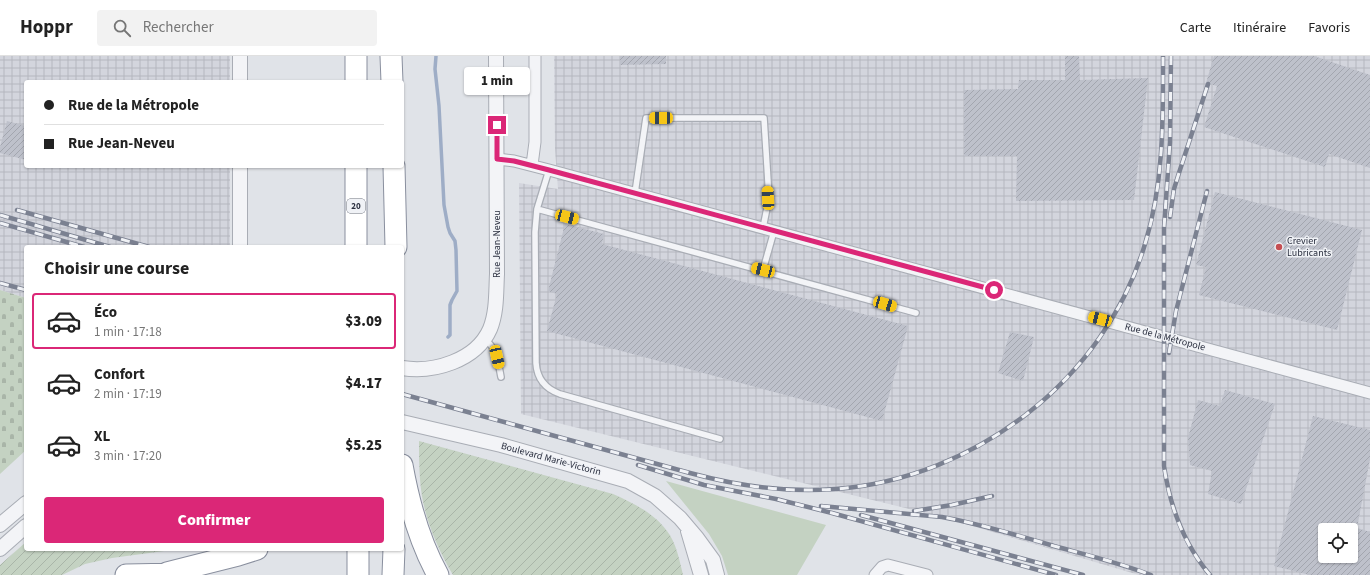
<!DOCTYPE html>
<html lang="fr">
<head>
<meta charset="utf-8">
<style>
  body { margin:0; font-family:"Source Sans 3",sans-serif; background:#f2f2f2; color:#222; height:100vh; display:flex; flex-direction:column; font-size:15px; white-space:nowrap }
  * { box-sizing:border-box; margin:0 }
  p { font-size:13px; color:#767676 }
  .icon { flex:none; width:22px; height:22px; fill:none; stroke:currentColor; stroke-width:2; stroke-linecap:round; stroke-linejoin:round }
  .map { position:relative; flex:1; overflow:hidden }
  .sheet { position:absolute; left:24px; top:189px; width:380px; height:306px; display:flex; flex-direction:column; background:#fff; border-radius:4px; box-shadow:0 1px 3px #0004 }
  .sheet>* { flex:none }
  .guide { position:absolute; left:24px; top:24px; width:380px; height:88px; border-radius:4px; box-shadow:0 1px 3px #0004; display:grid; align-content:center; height:88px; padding:0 20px; background:#fff }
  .fabs { position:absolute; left:1318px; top:467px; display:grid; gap:8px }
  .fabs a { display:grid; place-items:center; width:40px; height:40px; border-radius:4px; background:#fff; box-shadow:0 1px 3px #0004; font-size:20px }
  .end { position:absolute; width:18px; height:18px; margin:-9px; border:5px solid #db2777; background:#fff; box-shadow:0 0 0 2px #fff }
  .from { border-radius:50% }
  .bubble { position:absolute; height:28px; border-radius:4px; background:#fff; box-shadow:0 1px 3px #0004; font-size:13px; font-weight:800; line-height:28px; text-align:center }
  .car { position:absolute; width:12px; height:24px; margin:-12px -6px; border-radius:5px; box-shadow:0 0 3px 1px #0007; background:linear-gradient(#f5c518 24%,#345 0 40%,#f5c518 0 76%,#345 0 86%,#f5c518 0) }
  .guide b { display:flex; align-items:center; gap:14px; height:38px; font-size:15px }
  .guide b+b { border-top:1px solid #e0e0e0 }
  .guide i { width:10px; height:10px; background:#222 }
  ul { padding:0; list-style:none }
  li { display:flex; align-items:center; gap:12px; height:56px; margin:0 8px 6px; padding:0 12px; border:2px solid transparent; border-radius:4px }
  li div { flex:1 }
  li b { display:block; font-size:15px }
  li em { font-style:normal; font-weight:800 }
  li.on { border-color:#db2777 }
  li>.icon { width:36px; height:36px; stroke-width:1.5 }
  h2 { padding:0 20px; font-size:18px; line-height:48px }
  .button { display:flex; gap:8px; margin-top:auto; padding:8px 20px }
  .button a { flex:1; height:46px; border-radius:4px; background:#db2777; color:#fff; font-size:16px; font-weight:800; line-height:46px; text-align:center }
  header { display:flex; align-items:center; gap:24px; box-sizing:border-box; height:56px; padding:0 20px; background:#fff; border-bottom:1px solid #e0e0e0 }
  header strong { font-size:19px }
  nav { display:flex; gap:22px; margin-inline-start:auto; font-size:14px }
  .search { width:280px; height:36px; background:#f2f2f2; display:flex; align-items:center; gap:10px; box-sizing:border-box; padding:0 14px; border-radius:4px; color:#767676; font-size:15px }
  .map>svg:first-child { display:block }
</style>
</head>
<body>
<header>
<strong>Hoppr</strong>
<div class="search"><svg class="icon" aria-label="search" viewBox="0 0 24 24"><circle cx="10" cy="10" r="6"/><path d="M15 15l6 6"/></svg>Rechercher</div>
<nav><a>Carte</a><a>Itinéraire</a><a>Favoris</a></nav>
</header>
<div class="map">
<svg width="1370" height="519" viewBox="0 0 1370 519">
  <defs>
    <pattern id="industrial-grid" width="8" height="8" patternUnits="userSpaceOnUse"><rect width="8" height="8" fill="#d3d5dd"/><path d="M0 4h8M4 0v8" fill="none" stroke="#b5b7bf"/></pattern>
    <pattern id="cemetery-stones" width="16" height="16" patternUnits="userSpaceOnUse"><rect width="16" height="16" fill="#c4d2c2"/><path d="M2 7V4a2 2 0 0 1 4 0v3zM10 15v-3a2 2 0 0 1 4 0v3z" fill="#a9b5a8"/></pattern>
    <pattern id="garden-furrows" width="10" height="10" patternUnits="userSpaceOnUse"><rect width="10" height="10" fill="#c4d2c2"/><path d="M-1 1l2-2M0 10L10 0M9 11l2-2" fill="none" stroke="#a9b5a8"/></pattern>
    <pattern id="building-hatch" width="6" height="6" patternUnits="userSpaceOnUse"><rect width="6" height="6" fill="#bec1cb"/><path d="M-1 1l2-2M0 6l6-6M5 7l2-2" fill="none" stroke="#a3a6af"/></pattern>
  </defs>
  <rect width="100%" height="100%" fill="#e0e3e8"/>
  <path fill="url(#industrial-grid)" fill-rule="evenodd" d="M0,0H230V26H26V110H230V191H26V242L0,234Z
    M554,0H1370V519H1139L942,461L521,358L519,127L558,133L555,94ZM1325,474H1351V500H1325Z"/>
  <path fill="#c4d2c2" d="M666,425L826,469L797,519H728L722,500L709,478Z"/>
  <path fill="url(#cemetery-stones)" d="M0,234L26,242V394L0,418Z"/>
  <path fill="url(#garden-furrows)" d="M419,385L613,438C633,447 654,457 667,475C676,486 680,506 683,519H453C436,490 422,457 420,423C419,410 419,398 419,385Z
    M26,486V493H179L112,502L85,508L62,519H0V509Z"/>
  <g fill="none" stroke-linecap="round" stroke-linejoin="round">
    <path stroke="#9eadc6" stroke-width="3.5" d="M436,0L435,13L439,50L444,149L448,171L450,177L455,185L456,194L457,235L452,244L450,249V279L448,281"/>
  </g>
  <path fill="url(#building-hatch)" fill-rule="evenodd" d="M620,0H666V8L620,9Z
    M1065,0H1079L1080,24L1148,22L1134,144L1016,145L1017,100H964V34L1018,33L1019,24H1065Z
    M1214,0H1314L1370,19V112L1329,98L1325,111L1204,71L1217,30L1206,27Z
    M7,65L26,70V104L0,97V91Z
    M1215,136L1362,174L1337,274L1199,239L1206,211L1196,209Z
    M565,168L604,178L602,188L908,270L882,365L547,275L557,238L548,235Z
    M1010,276L1034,281L1023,325L998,317Z
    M1225,334L1275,348L1241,448L1208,438L1212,415L1190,409L1188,382L1198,344L1220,350Z
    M1313,360L1370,374V403L1357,472L1370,476V519H1310L1274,510ZM1325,474H1351V500H1325Z"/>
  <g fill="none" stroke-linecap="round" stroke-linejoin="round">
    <g stroke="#a9adb5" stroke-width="8">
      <path id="service" d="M549,114L537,153L916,257
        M635,137L646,62H764L769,142L763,172
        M537,153L535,176L536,307C537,323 546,333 560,338L720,383
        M763,214L774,175
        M485,283C497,293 498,306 501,321"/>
    </g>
    <g stroke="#a9adb5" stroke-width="13">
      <path id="minor" d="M497,103L514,105L549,114L1370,337
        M532,109L535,86V0
        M875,519L882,511L888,509L927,519"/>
    </g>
    <g stroke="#a9adb5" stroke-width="16">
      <path id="tertiary" d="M240,0V26
        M240,110V191
        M402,312C433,317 476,305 490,273C497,256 496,236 497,218L496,0
        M402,366L501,389L628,425L655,440L680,462L697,482L713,504L717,519
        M0,469L26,447
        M688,475L701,519
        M0,493L26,470"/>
    </g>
    <g stroke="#898f9e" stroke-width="23">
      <path id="motorway" d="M356,0V26
        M391,0L392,26
        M356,110V191
        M394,110L396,191
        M402,409C409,448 419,485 438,519
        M358,493V519
        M167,517L238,499L257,493
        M126,519L179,518
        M393,519L394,493"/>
    </g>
    <use href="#service" stroke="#f3f4f7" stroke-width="5.5"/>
    <use href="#minor" stroke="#f3f4f7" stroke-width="11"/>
    <use href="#tertiary" stroke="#f3f4f7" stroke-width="14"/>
    <use href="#motorway" stroke="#fff" stroke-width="21"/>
    <g stroke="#7b8191" stroke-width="4.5">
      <path id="rail" d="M1171,0L1170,86L1164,172V410C1170,451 1183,487 1210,519
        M17,154L149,191
        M0,159L110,191
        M1170,161L1174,133L1178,120L1208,28
        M0,167L84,191
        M0,227L26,234
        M1169,297L1176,255L1207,135
        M402,338L690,417C738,430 787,437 836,433C976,422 1105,323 1145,188C1164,127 1163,64 1163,0
        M638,409L704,429L776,443L832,457L1056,519
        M821,450L942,461C980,468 1017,479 1054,490C1087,499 1120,507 1151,519
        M914,455L952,449L992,440
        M861,459L1083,519"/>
    </g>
    <use href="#rail" stroke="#f0f2f6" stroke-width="3" stroke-dasharray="9" stroke-linecap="butt"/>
  </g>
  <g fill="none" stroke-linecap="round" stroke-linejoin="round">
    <path stroke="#db2777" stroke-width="5" d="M497,69V103L514,105L549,114L994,234"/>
  </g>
  <circle fill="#c54e52" stroke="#f0f2f6" stroke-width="1.5" cx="1279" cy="191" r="4"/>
  <g text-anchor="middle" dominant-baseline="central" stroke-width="3" stroke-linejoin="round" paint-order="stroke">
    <rect fill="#f0f2f6" stroke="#656a76" stroke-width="1" x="347" y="143" width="18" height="14" rx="3"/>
    <g font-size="9" font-weight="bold" fill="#2a2f3f">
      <text x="356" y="150">20</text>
    </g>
    <g font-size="10" fill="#2a2f3f" stroke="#f0f2f6" text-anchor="start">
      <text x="1287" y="185">Crevier<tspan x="1287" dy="12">Lubricants</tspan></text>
    </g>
    <g font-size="10" fill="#2a2f3f" stroke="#f0f2f6">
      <text transform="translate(497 188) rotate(-90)">Rue Jean-Neveu</text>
      <text transform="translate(1165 281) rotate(15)">Rue de la Métropole</text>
      <text transform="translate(551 403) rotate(15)">Boulevard Marie-Victorin</text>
    </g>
  </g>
</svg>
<div class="fabs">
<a><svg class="icon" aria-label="locate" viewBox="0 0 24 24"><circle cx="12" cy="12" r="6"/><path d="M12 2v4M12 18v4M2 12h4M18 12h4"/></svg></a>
</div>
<i class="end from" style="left:994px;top:234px"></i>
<i class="end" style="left:497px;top:69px"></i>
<div class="bubble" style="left:464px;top:11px;width:66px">1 min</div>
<i class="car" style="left:661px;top:62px;rotate:270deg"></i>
<i class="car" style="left:768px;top:142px;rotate:357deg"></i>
<i class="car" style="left:567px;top:161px;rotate:105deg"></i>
<i class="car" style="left:763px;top:214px;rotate:285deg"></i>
<i class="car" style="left:885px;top:248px;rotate:106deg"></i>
<i class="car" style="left:1100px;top:263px;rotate:285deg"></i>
<i class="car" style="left:497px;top:301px;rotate:167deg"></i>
<div class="guide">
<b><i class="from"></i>Rue de la Métropole</b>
<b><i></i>Rue Jean-Neveu</b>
</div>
<section class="sheet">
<h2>Choisir une course</h2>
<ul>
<li class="on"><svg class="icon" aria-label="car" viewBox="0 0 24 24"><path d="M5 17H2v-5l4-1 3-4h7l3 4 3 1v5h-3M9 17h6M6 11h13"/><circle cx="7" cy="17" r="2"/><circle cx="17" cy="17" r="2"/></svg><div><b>Éco</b><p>1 min · 17:18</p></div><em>$3.09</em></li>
<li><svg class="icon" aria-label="car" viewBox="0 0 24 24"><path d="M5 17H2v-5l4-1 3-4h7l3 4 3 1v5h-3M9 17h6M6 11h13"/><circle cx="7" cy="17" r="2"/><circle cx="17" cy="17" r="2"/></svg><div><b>Confort</b><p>2 min · 17:19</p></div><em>$4.17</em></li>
<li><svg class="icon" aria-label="car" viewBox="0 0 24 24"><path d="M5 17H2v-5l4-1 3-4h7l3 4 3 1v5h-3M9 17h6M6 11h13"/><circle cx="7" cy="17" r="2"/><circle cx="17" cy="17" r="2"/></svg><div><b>XL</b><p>3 min · 17:20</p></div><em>$5.25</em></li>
</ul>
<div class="button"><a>Confirmer</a></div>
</section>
</div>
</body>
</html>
